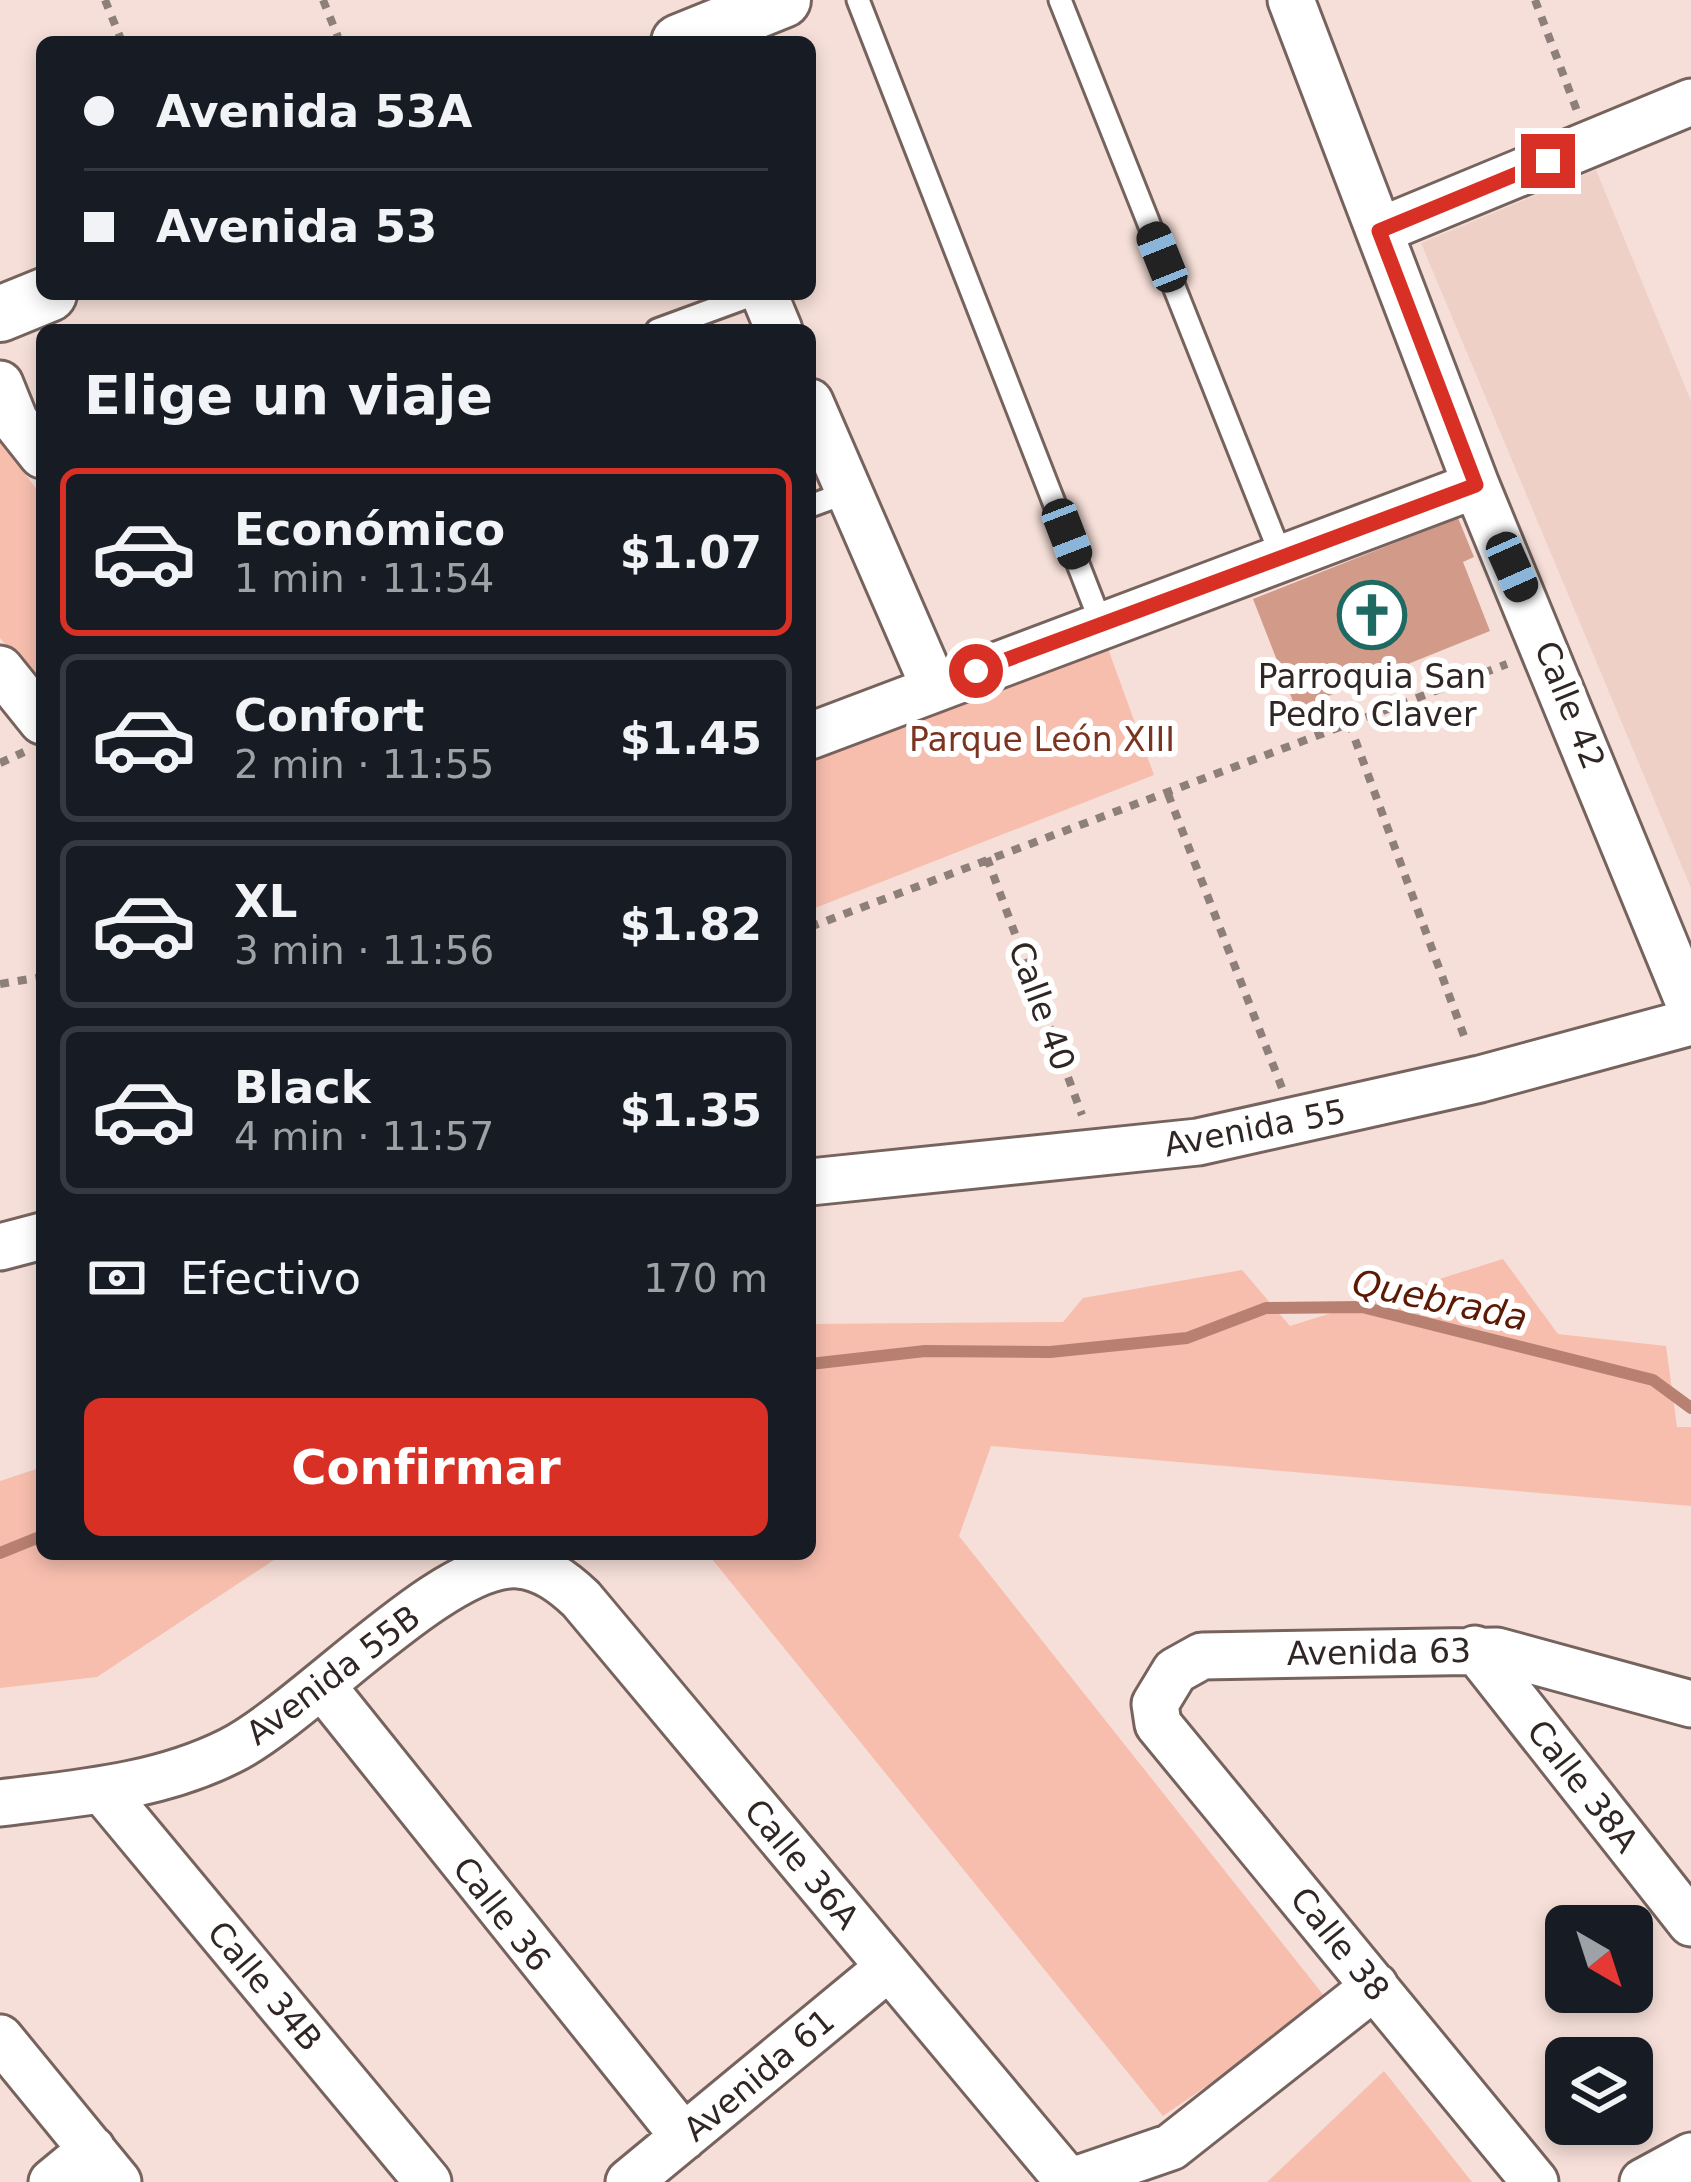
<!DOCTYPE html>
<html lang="es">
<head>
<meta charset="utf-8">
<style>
  body { margin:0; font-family:"DejaVu Sans",sans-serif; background:#242831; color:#f1f3f6; height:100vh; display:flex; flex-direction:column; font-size:45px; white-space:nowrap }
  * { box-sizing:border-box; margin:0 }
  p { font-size:39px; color:#9ea1a6 }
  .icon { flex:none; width:66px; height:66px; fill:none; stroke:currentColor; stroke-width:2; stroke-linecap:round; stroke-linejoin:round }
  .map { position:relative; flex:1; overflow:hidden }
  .details { position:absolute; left:36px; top:324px; width:780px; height:1236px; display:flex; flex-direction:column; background:#171b24; border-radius:18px; box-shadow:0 6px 18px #0003 }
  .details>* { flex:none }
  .banner { position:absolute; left:36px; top:36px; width:780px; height:264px; border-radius:18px; box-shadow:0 6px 18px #0003; display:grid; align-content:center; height:264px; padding:0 48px; background:#171b24 }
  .needle { width:78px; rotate:141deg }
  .fabs { position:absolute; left:1545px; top:1905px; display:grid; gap:24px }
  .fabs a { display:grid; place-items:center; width:108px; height:108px; border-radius:18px; background:#171b24; box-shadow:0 6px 18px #0003; font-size:60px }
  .end { position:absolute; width:54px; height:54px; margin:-27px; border:15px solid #d93025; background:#fff; box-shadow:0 0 0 6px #fff }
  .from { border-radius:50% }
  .car { position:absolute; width:36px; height:72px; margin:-36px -18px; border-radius:15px; box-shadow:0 0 9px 3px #0007; background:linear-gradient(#222 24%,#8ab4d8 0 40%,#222 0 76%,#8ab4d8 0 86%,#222 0) }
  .banner b { display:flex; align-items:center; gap:42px; height:114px; font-size:45px }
  .banner b+b { border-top:3px solid #363941 }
  .banner i { width:30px; height:30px; background:#f1f3f6 }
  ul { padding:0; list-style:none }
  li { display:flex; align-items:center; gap:36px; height:168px; margin:0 24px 18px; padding:0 24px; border:6px solid #363941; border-radius:18px }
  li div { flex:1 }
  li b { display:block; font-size:45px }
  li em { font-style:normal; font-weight:800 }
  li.current { border-color:#d93025 }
  li>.icon { width:108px; height:108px; stroke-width:1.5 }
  h2 { padding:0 48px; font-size:54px; line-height:144px }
  .pay { display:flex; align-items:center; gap:30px; height:132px; padding:0 48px; font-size:45px }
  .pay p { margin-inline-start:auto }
  .button { display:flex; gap:24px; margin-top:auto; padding:24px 48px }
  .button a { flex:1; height:138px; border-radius:18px; background:#d93025; color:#fff; font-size:48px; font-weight:800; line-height:138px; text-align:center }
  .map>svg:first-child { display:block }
</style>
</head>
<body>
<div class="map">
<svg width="1691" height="2182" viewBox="0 0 1691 2182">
  <rect width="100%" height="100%" fill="#f6dfd8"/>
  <path fill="#efd0c7" d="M1596,170L1691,401V888L1421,243Z"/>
  <path fill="#f7beae" d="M0,442L42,496V692L0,638Z
    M1103,635L1154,775L810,910V751Z
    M1503,1259L1558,1334L1666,1346L1677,1427H1691V1506L991,1446L959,1536L1329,2002L1163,2116L708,1554H810V1324L1063,1322L1083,1298L1242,1270L1290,1326Z
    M42,1467V1554H283L97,1677L0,1688V1481Z
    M1384,2071L1472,2182H1267Z"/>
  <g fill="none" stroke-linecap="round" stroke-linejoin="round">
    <path stroke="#b78070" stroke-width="12" d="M810,1364L925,1351L1050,1352L1187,1338L1266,1308L1362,1307L1653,1380L1691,1408
      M0,1553L42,1536"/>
  </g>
  <path fill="#d29a89" d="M1458,518L1474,557L1463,562L1490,631L1296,709L1253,599Z"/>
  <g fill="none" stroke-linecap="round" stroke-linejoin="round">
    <g stroke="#76635d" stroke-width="27">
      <path id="service" d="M858,0L1101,623
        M1060,0L1282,558
        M657,330L755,294
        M810,506L848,492"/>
    </g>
    <g stroke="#76635d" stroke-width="51">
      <path id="minor" d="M1291,0L1476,485L1691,1008
        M1379,231L1691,102
        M764,294L779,330
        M0,384L15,421L42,455
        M810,402L934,687
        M0,669L42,721
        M810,736L1476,485
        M810,1182L1198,1142L1480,1079L1691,1022
        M0,1247L42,1236
        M1475,1649L1691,1923
        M324,1688L684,2137
        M102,1790L428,2182
        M0,1803C79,1793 158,1787 230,1751C306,1713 443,1560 518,1565C543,1567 563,1582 581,1599L1069,2182L1171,2147L1375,1986
        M0,2038L118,2182
        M52,2182L92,2149
        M629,2182L889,1967
        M1535,2182L1158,1724L1155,1704L1175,1671L1202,1656L1497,1651L1691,1704
        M1643,2182L1691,2156"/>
    </g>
    <g stroke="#76635d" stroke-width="60">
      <path id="tertiary" d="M679,42L783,0
        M0,314L49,294"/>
    </g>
    <path stroke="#8e7f7a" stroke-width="8" stroke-dasharray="9 9" stroke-linecap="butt" d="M105,0L122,42
      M323,0L338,37
      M1535,0L1577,111
      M1349,723L1467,1044
      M0,763L24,752
      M1168,794L1282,1088
      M987,858L1082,1115
      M810,927L1507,664
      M0,984L42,977"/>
    <use href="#service" stroke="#fff" stroke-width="21"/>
    <use href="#minor" stroke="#fff" stroke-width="45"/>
    <use href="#tertiary" stroke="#fff" stroke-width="54"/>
  </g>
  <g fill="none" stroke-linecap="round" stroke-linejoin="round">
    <path stroke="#d93025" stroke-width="15" d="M976,671L1476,485L1379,231L1548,161"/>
  </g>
  <defs>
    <g id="church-ring" transform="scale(3.45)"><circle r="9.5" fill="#fff" stroke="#1f6963" stroke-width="1.5"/><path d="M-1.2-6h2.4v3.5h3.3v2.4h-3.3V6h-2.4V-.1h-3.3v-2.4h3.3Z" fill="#1f6963"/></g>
  </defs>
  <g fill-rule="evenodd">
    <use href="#church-ring" x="1372" y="615"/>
  </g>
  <g text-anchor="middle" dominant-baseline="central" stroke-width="12" stroke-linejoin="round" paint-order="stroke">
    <g font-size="33" fill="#302725" stroke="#fff">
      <text x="1372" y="676">Parroquia San<tspan x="1372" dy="38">Pedro Claver</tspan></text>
    </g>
    <g font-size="33" fill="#302725" stroke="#fff">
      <text transform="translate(1570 705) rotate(68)">Calle 42</text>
      <text transform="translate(1042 1006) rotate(70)">Calle 40</text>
      <text transform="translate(1255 1128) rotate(-11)">Avenida 55</text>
      <text transform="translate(1379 1652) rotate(-1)">Avenida 63</text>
      <text transform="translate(333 1675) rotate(-37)">Avenida 55B</text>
      <text transform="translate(1583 1786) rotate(52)">Calle 38A</text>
      <text transform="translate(802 1864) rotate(50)">Calle 36A</text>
      <text transform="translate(502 1914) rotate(52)">Calle 36</text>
      <text transform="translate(1340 1944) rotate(51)">Calle 38</text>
      <text transform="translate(265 1986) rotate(50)">Calle 34B</text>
      <text transform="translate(759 2075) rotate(-40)">Avenida 61</text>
    </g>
    <g font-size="33" fill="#7a3420" stroke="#fff">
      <text x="1042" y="739">Parque León XIII</text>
    </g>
    <g font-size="36" font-style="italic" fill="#5c1904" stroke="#fff">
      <text transform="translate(1440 1300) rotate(12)">Quebrada</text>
    </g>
  </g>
</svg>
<div class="fabs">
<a><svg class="needle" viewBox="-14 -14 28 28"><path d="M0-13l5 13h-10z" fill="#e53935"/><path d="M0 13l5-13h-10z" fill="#9ea1a6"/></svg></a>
<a><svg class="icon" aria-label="layers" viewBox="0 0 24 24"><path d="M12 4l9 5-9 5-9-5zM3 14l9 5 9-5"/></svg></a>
</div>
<i class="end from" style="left:976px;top:671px"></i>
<i class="end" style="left:1548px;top:161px"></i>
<i class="car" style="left:1162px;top:257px;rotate:338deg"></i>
<i class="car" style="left:1067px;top:534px;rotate:159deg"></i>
<i class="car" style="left:1512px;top:567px;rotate:156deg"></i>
<div class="banner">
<b><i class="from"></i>Avenida 53A</b>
<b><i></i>Avenida 53</b>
</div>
<section class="details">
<h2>Elige un viaje</h2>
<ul>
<li class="current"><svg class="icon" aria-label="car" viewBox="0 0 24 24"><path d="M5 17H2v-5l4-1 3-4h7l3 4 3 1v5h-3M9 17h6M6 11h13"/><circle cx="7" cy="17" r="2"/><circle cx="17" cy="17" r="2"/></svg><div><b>Económico</b><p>1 min · 11:54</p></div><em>$1.07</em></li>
<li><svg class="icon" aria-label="car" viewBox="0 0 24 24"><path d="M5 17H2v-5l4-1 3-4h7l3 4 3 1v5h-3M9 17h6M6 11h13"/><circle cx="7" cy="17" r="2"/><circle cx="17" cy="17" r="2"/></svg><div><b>Confort</b><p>2 min · 11:55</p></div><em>$1.45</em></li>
<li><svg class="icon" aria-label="car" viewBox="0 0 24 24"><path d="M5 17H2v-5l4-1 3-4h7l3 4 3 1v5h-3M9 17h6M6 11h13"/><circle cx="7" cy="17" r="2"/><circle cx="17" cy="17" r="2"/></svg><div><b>XL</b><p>3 min · 11:56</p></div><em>$1.82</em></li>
<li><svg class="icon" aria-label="car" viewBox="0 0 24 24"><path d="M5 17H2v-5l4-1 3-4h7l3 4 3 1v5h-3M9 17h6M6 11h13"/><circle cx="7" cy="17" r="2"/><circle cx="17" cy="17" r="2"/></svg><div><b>Black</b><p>4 min · 11:57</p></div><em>$1.35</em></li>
</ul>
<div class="pay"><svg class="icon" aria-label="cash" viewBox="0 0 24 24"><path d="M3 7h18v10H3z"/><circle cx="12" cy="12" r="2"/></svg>Efectivo<p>170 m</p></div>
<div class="button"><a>Confirmar</a></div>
</section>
</div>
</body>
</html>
